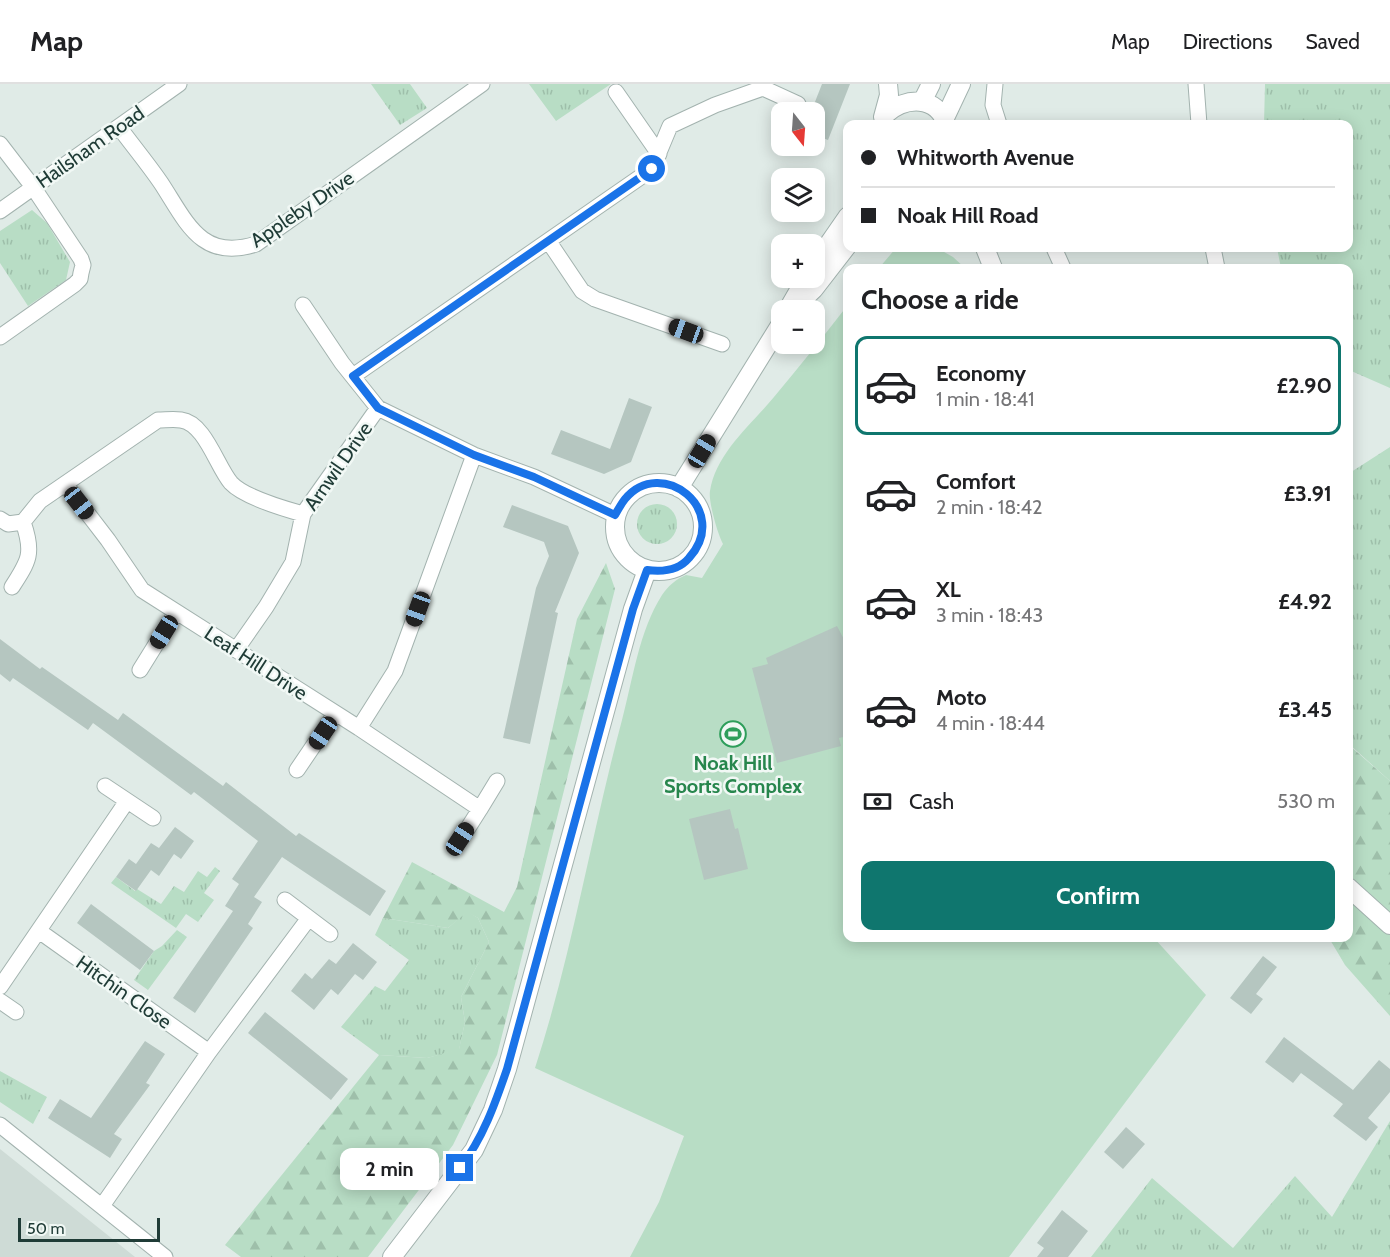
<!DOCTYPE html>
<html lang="en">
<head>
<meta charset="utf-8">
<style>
  body { margin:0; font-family:Cabin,sans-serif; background:#f6f6f6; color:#202124; height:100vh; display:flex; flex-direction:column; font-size:22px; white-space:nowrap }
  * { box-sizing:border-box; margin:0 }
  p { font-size:20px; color:#757577 }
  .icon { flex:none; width:33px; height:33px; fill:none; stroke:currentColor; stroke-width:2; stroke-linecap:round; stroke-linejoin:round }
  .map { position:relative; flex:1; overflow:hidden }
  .panel { position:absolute; left:843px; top:180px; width:510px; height:678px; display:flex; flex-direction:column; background:#fff; border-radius:12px; box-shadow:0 3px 15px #0003 }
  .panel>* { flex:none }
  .banner { position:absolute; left:843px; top:36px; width:510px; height:132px; border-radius:12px; box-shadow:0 3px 15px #0003; display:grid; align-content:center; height:132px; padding:0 18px; background:#fff }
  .needle { width:39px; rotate:163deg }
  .fabs { position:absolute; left:771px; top:18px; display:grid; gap:12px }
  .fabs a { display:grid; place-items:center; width:54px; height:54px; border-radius:12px; background:#fff; box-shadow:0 3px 15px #0003; font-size:30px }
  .scale { position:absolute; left:18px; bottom:15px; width:142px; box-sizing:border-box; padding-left:6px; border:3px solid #203c37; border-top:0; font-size:16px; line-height:21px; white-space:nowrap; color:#203c37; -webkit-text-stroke:4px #f1f8f5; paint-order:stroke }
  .end { position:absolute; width:27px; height:27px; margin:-14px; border:8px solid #1a73e8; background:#fff; box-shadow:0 0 0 3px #fff }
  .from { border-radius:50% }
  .bubble { position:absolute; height:42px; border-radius:12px; background:#fff; box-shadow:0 3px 15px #0003; font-size:20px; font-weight:700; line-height:42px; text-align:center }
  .car { position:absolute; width:18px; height:36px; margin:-18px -9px; border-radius:8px; box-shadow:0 0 4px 2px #0007; background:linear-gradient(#222 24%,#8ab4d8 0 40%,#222 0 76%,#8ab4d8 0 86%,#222 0) }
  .banner b { display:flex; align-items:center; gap:21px; height:57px; font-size:22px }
  .banner b+b { border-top:2px solid #e0e0e0 }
  .banner i { width:15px; height:15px; background:#202124 }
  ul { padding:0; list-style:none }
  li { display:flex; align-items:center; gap:18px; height:99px; margin:0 12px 9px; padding:0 6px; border:3px solid transparent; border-radius:12px }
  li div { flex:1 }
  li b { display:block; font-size:22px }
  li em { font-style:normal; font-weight:700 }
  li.current { border-color:#0f766e }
  li>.icon { width:54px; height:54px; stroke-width:1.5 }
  h2 { padding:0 18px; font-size:27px; line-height:72px }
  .pay { display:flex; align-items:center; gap:15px; height:66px; padding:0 18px; font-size:22px }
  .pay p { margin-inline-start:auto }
  .action { display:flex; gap:12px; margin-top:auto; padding:12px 18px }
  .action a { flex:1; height:69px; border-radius:12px; background:#0f766e; color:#fff; font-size:24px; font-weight:700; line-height:69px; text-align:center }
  header { display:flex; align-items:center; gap:36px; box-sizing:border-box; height:84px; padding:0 30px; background:#fff; border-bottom:2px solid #e0e0e0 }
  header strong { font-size:28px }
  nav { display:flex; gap:33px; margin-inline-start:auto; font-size:21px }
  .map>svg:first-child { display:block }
</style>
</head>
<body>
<header>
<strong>Map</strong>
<nav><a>Map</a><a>Directions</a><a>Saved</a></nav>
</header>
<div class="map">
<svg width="1390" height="1173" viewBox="0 0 1390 1173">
  <defs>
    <pattern id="grass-tufts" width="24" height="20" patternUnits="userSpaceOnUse" patternTransform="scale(1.5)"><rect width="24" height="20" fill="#b8ddc5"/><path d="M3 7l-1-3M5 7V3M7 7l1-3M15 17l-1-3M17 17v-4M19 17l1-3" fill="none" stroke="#9ebfaa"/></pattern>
    <pattern id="forest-firs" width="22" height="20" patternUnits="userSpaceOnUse" patternTransform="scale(1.5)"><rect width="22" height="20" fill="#b8ddc5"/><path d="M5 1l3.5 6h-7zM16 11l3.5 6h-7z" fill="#9ebfaa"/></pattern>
  </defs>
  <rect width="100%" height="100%" fill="#e0ebe7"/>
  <path fill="#cedbd6" d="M0,1065L135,1173H0Z"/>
  <path fill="url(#grass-tufts)" d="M371,0H410L427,24L400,41Z
    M529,0H611L556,37Z
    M1265,0H1390V304L1349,286L1348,184H1281L1277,164H1348V40H1264Z
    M32,126L47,139L70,178L66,196L28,222L0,179V147Z
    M1390,363V697L1349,660L1348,390Z
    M637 440a20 20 0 1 1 40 0a20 20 0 1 1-40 0Z
    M215,783L220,787L204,809L214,816L198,838L186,830L176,844L111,799L116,793L135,807L137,805L161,820L174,802L184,808L198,787L207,793Z
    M467,827L478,834L489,858L461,913L465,938L459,966L427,974L379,971L341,943L375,902L385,907L409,876L375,851L383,834L448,844Z
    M177,846L187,853L148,906L134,896L154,867L162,862Z
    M0,987L47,1013L33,1040L0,1018Z
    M1390,1037V1173H1091L1152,1094L1233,1164L1295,1092L1332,1133Z"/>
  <path fill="url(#forest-firs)" d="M606,479L615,505L497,971L453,1061L368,1173H241L225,1161L379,971L427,974L459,965L465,938L461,913L489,858L478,834L467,828L448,844L383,834L412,778L504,828L517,803L577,535Z
    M1349,661L1390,697V932L1345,881L1329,854H1348Z"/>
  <path fill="#b8ddc5" d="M896,164H937L953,173L965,184H879Z
    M847,222L848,854H1154L1206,911L1009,1173H630L659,1118L684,1052L535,984C572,871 591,751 622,636C633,595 639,547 662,511C668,502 676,495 686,491L702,494L723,460C718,451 708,417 710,407C716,369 751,341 774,313C799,283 823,253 847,222Z"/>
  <path fill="#b5c6c0" d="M822,0H850L828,56L814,51V28H811Z
    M629,314L652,323L631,378L604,390L551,370L561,346L610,365Z
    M512,421L568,442L579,469L555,528L558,529L530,660L503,654L536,504L549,472L544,458L503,443Z
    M837,542L848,563V652L839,654L841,662L777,679L752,584L768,580L766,574Z
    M0,555L40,585L42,583L118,636L123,629L223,702L226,698L296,752L299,749L386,807L370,832L282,773L254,813L262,818L248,840L253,844L195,929L173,914L233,827L225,822L239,800L232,795L258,757L194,708L191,711L93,639L88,646L13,594L10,598L0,590Z
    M730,725L735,745L738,744L748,785L704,796L689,735Z
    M175,743L194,757L181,775L174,770L159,792L151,786L136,807L116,793L129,775L136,780L151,759L159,764Z
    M91,820L154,867L140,886L77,839Z
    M353,859L377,878L363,896L355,890L338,911L331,905L314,926L291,907L305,889L312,895L329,875L336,880Z
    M1263,872L1277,883L1256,910L1263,915L1251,930L1230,914Z
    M265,928L348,995L331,1016L248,949Z
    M1284,953L1353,1006L1379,976L1390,985V1008L1368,1034L1378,1043L1366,1057L1333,1032L1343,1020L1301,989L1293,999L1265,978Z
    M145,957L165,970L146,999L150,1001L114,1050L122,1055L110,1074L48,1034L60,1015L91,1034Z
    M1126,1043L1145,1060L1123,1085L1104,1068Z
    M1062,1126L1088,1147L1068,1173H1037L1044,1164L1037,1159Z"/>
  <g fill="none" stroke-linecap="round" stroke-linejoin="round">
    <g stroke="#a3b3af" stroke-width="17">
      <path id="minor" d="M995,0L993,21L999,40
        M1196,0L1199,40
        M616,8L659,70
        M119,43C133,62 148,80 161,99C186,137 201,178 256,160L482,0
        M0,60L33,103L81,175L83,181L81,189L80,195L75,200L0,253
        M0,127L179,0
        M549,158L582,207L595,215L722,260
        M1054,164L1063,184
        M1213,164L1217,184
        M303,221L342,279L378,324L474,371L534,393L615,431
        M353,292L652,85L670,42L715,21L763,4L798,20
        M65,400L108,456L142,506L359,644L480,725L497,697
        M0,435L8,440L23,438L40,417L158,336C165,336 174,335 181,336C205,339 217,383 231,399C244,413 285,425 303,430
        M12,503C29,477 34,469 23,438
        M236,566L266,523L293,478L303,430L378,324
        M140,586L176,528
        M359,644L395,587L474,371
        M297,686L335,630
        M105,702L153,734
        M461,755L480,725
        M285,816L330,850
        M39,847L209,968
        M0,903L127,717
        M0,917L16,928
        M0,1041L165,1173
        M102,1122L209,968L309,834"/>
    </g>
    <g stroke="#a3b3af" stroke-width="20">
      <path id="tertiary" d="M922,18L931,0
        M886,30C905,13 937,11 946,40
        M883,33L889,11L888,0
        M944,36L961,0
        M985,164L993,184
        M814,181L848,132
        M791,220L806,194
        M792,226L814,205L848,161
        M615 443a44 44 0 1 1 88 0a44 44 0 1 1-88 0Z
        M679,404L782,238
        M1348,803L1390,841
        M392,1173L474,1066L493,1026L507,985L633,525L647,486"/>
    </g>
    <use href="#minor" stroke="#fff" stroke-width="15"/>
    <use href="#tertiary" stroke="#fff" stroke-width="18"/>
  </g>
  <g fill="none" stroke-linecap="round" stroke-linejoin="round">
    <path stroke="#1a73e8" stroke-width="8" d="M460,1084C483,1054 495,1020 507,985L633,525L647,486C662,488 679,486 689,474C732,426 661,371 625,415C621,420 618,426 615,431L534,393L474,371L378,324L353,292L652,85"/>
  </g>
  <defs>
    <g id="stadium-ring" transform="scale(1.35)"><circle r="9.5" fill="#f1f8f5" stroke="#2e9e5b" stroke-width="1.5"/><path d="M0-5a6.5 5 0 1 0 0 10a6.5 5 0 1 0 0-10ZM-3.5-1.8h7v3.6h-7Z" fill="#2e9e5b"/></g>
  </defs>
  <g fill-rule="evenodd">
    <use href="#stadium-ring" x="733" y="650"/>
  </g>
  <g text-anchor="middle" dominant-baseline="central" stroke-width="5" stroke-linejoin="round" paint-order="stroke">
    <g font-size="20" fill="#203c37" stroke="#f1f8f5">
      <text transform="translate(90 63) rotate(-35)">Hailsham Road</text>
      <text transform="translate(302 125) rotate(-34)">Appleby Drive</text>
      <text transform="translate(338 382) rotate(-55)">Arnwil Drive</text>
      <text transform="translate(256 579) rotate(33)">Leaf Hill Drive</text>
      <text transform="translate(124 908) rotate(35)">Hitchin Close</text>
    </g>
    <g font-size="20" font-weight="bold" fill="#27864d" stroke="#f1f8f5">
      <text x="733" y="679">Noak Hill<tspan x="733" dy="23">Sports Complex</tspan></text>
    </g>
  </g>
</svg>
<div class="fabs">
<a><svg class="needle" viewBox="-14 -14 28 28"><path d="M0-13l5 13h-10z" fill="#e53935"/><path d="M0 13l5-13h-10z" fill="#757577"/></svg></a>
<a><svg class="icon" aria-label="layers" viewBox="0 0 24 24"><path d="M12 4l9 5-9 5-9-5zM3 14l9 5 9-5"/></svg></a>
<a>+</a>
<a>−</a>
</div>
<div class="scale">50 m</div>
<i class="end from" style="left:652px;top:85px"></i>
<i class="end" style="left:460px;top:1084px"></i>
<div class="bubble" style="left:340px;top:1064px;width:99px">2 min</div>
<i class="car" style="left:686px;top:247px;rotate:290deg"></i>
<i class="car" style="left:702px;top:367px;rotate:31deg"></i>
<i class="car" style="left:79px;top:419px;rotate:142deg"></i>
<i class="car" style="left:418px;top:525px;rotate:200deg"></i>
<i class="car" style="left:164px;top:548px;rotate:212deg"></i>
<i class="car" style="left:323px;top:649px;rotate:214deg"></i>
<i class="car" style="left:460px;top:755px;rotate:33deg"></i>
<div class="banner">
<b><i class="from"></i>Whitworth Avenue</b>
<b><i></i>Noak Hill Road</b>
</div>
<section class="panel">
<h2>Choose a ride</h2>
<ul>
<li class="current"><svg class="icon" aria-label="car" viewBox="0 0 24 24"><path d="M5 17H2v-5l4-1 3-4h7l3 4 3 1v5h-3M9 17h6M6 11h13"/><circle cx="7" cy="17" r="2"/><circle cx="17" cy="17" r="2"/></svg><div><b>Economy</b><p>1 min · 18:41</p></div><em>£2.90</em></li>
<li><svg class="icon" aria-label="car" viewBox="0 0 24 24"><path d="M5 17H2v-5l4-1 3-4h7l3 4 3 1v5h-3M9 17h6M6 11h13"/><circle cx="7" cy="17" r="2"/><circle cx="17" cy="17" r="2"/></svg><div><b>Comfort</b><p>2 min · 18:42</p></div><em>£3.91</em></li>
<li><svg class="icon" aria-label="car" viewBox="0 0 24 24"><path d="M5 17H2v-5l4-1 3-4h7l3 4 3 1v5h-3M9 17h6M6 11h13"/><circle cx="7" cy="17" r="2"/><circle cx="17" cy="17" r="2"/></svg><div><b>XL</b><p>3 min · 18:43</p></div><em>£4.92</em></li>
<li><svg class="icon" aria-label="car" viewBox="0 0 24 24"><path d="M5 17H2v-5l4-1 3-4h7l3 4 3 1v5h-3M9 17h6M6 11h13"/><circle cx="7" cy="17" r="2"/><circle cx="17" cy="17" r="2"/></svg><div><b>Moto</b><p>4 min · 18:44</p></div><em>£3.45</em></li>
</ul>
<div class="pay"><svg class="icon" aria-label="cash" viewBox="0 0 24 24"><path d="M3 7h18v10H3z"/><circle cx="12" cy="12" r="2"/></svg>Cash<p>530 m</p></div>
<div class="action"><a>Confirm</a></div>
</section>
</div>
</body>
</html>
